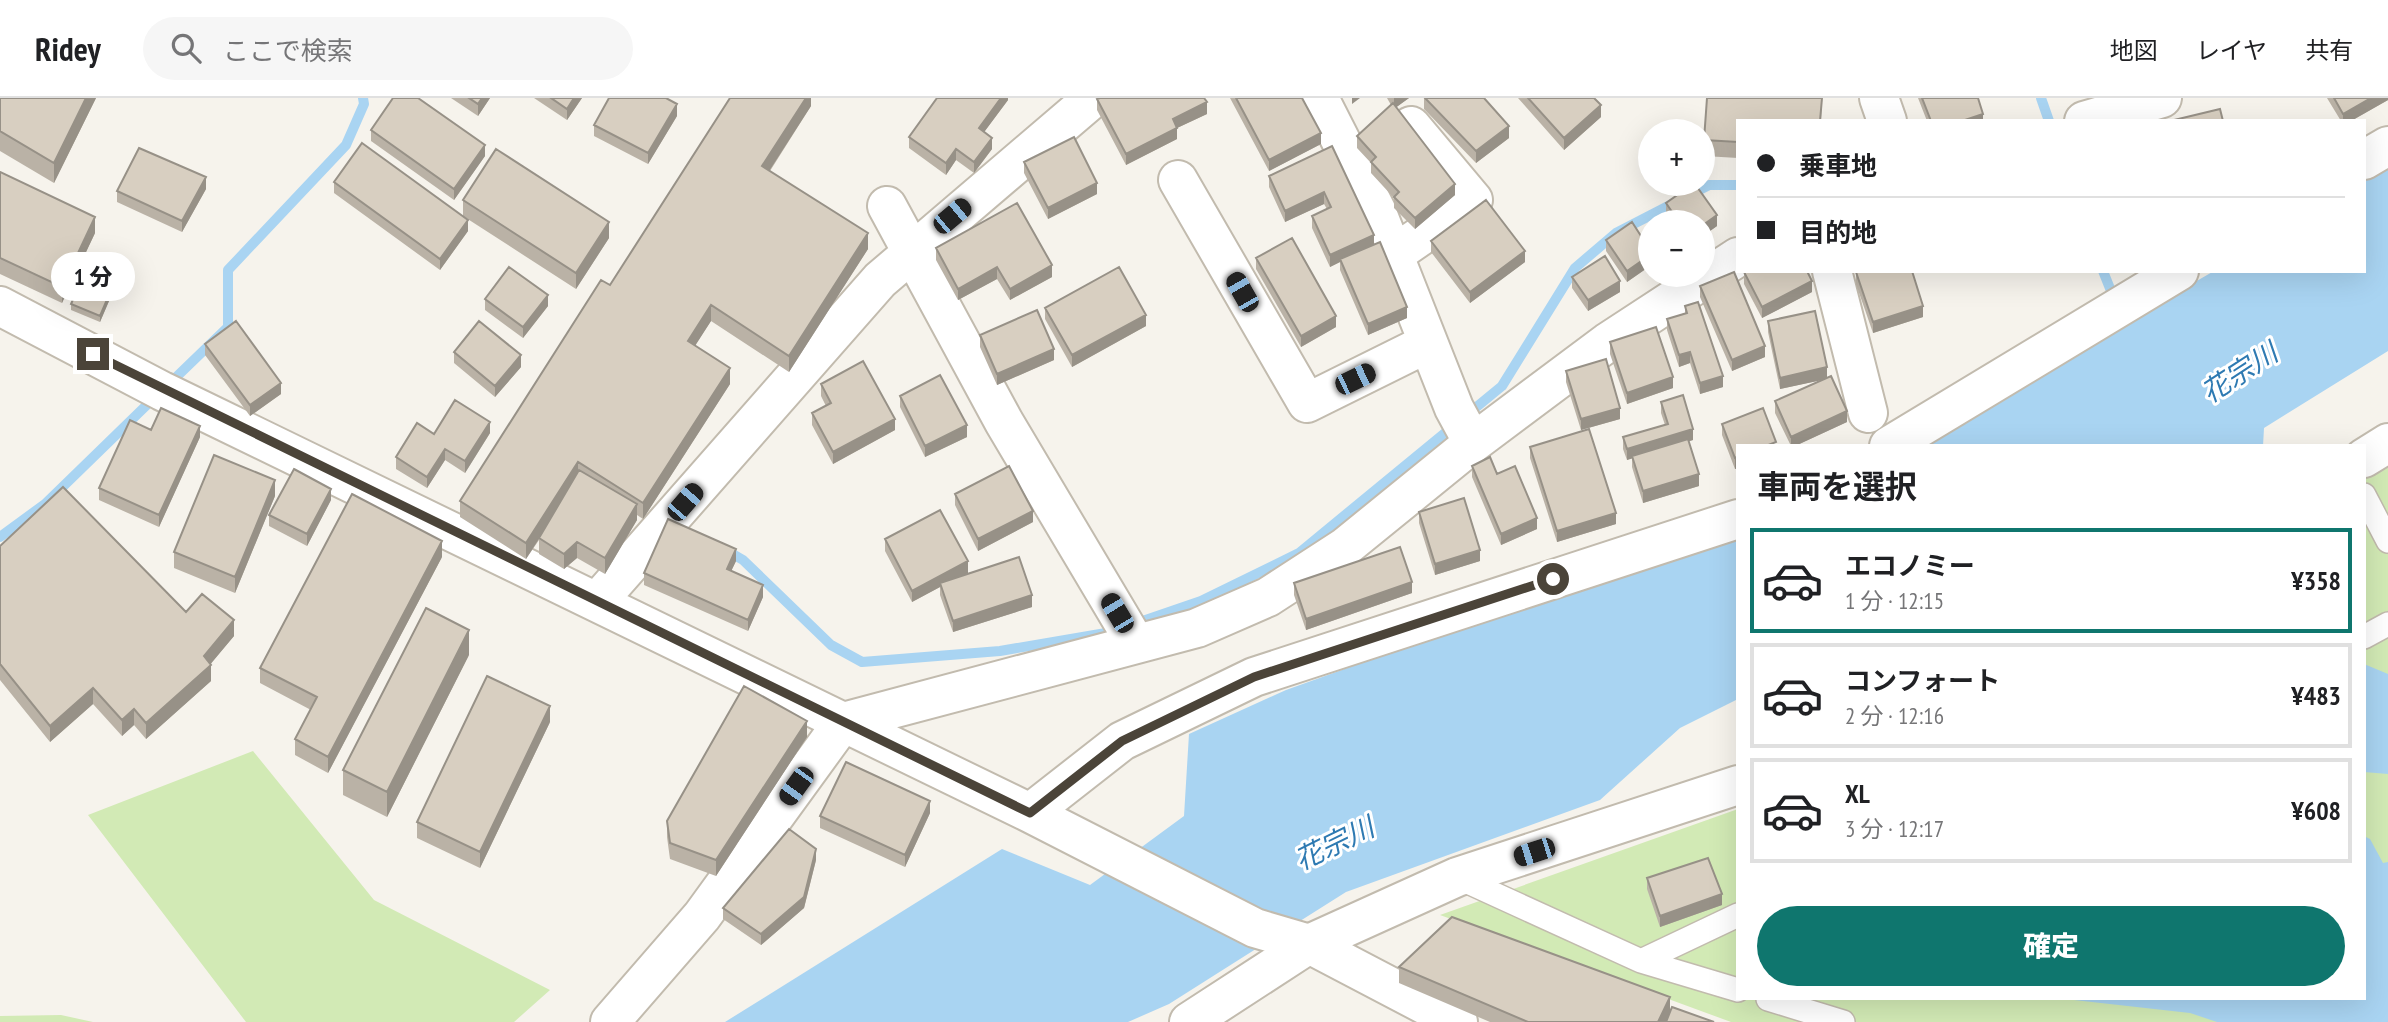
<!DOCTYPE html>
<html lang="ja">
<head>
<meta charset="utf-8">
<style>
  body { margin:0; font-family:"PT Sans Narrow","Noto Sans JP",sans-serif; background:#f6f6f6; color:#202124; height:100vh; display:flex; flex-direction:column; font-size:26px; white-space:nowrap }
  * { box-sizing:border-box; margin:0 }
  p { font-size:23px; color:#757577 }
  .icon { flex:none; width:38px; height:38px; fill:none; stroke:currentColor; stroke-width:2; stroke-linecap:round; stroke-linejoin:round }
  .map { position:relative; flex:1; overflow:hidden }
  .drawer { position:absolute; left:1736px; top:346px; width:630px; height:556px; display:flex; flex-direction:column; background:#fff; border-radius:0px; box-shadow:0 7px 28px #0002 }
  .drawer>* { flex:none }
  .banner { position:absolute; left:1736px; top:21px; width:630px; height:154px; border-radius:0px; box-shadow:0 7px 28px #0002; display:grid; align-content:center; height:154px; padding:0 21px; background:#fff }
  .fabs { position:absolute; left:1638px; top:21px; display:grid; gap:14px }
  .fabs a { display:grid; place-items:center; width:77px; height:77px; border-radius:50%; background:#fff; box-shadow:0 7px 28px #0002; font-size:35px }
  .end { position:absolute; width:32px; height:32px; margin:-16px; border:9px solid #4b4439; background:#fff; box-shadow:0 0 0 4px #fff }
  .from { border-radius:50% }
  .bubble { position:absolute; height:49px; border-radius:24px; background:#fff; box-shadow:0 7px 28px #0002; font-size:23px; font-weight:800; line-height:49px; text-align:center }
  .car { position:absolute; width:21px; height:42px; margin:-21px -10px; border-radius:9px; box-shadow:0 0 5px 2px #0007; background:linear-gradient(#222 24%,#8ab4d8 0 40%,#222 0 76%,#8ab4d8 0 86%,#222 0) }
  .banner b { display:flex; align-items:center; gap:24px; height:66px; font-size:26px }
  .banner b+b { border-top:2px solid #e0e0e0 }
  .banner i { width:18px; height:18px; background:#202124 }
  ul { padding:0; list-style:none }
  li { display:flex; align-items:center; gap:21px; height:105px; margin:0 14px 10px; padding:0 7px; border:4px solid #e0e0e0; border-radius:0px }
  li div { flex:1 }
  li b { display:block; font-size:26px }
  li em { font-style:normal; font-weight:800 }
  li.current { border-color:#0f766e }
  li>.icon { width:63px; height:63px; stroke-width:1.5 }
  h2 { padding:0 21px; font-size:32px; line-height:84px }
  .primary-button { display:flex; gap:14px; margin-top:auto; padding:14px 21px }
  .primary-button a { flex:1; height:80px; border-radius:42px; background:#0f766e; color:#fff; font-size:28px; font-weight:800; line-height:80px; text-align:center }
  header { display:flex; align-items:center; gap:42px; box-sizing:border-box; height:98px; padding:0 35px; background:#fff; border-bottom:2px solid #e0e0e0 }
  header strong { font-size:33px }
  nav { display:flex; gap:38px; margin-inline-start:auto; font-size:24px }
  .search { width:490px; height:63px; background:#f6f6f6; display:flex; align-items:center; gap:18px; box-sizing:border-box; padding:0 24px; border-radius:38px; color:#757577; font-size:26px }
  .map>svg:first-child { display:block }
</style>
</head>
<body>
<header>
<strong>Ridey</strong>
<div class="search"><svg class="icon" aria-label="search" viewBox="0 0 24 24"><circle cx="10" cy="10" r="6"/><path d="M15 15l6 6"/></svg>ここで検索</div>
<nav><a>地図</a><a>レイヤ</a><a>共有</a></nav>
</header>
<div class="map">
<svg width="2388" height="924" viewBox="0 0 2388 924">
  <rect width="100%" height="100%" fill="#f6f3ec"/>
  <path fill="#d2eab5" d="M2388,366V924H1731L1440,817L1738,711V901H2364V381Z
    M253,653L374,802L550,892L514,924H246L88,717Z
    M61,917L93,924H0V918Z"/>
  <path fill="#a9d4f2" d="M2388,68V253L2264,330L2263,348H1911L2214,173H2364V82Z
    M1738,430V601L1680,630L1600,702L1346,794L1169,906L1128,924H725L1002,751L1090,787L1184,718L1189,636L1286,592Z
    M2364,566L2388,576V676L2364,674Z
    M2364,738L2370,741L2383,765L2388,764V924H2217L2190,915L2065,901H2364Z"/>
  <g fill="none" stroke-linecap="round" stroke-linejoin="round">
    <path stroke="#a9d4f2" stroke-width="10" d="M2041,0L2049,23
      M2103,173L2115,203
      M168,287L228,229V172L346,47L364,6L363,0
      M0,439L45,406L156,298
      M724,451L743,462L831,547L862,564L1000,553L1106,535
      M1131,527L1201,503L1299,455L1502,288L1575,170L1616,135L1709,87H1738"/>
    <g stroke="#c2bbae" stroke-width="26">
      <path id="lane" d="M2364,397L2388,443
        M2364,539L2388,526
        M1457,779L1641,863L1738,892
        M1641,863L1738,817
        M1768,901L1843,924"/>
    </g>
    <g stroke="#c2bbae" stroke-width="42">
      <path id="street" d="M1319,0L1376,112L1454,310L1473,345
        M1879,0L1887,23
        M2084,23L2162,0
        M2364,62L2388,48
        M1178,82L1307,305L1428,245
        M887,108L1004,324L1136,546
        M1393,157L1473,102L1411,28
        M1832,173L1868,315
        M0,208L162,293L1030,715L1255,830L1309,846L1458,924
        M1889,348L2179,173
        M2364,360L2388,345
        M597,504L880,182L1093,0
        M1030,715L1122,643L1254,579L1738,421
        M610,924L702,818L843,624L1197,530L1268,499L1345,449L1473,345L1608,244L1738,159
        M1189,924L1309,846L1457,779L1738,687"/>
    </g>
    <use href="#lane" stroke="#fff" stroke-width="23"/>
    <use href="#street" stroke="#fff" stroke-width="38"/>
  </g>
  <path fill="#bab2a6" d="M0,0H96L54,85L0,53Z
    M451,0H490L478,18Z
    M534,0H582L567,22Z
    M811,0V8L770,73L868,151L789,274L711,223L695,247L730,286L643,421L637,417V422L605,476L577,460L564,471L539,456V442L526,461L460,419V403L610,187Z
    M1008,0V2L984,34L992,51L974,75L956,62L946,77L909,50V39Z
    M1230,0H1302L1321,46L1269,73Z
    M1387,0H1409L1396,9L1455,97L1415,131L1394,110V100L1371,75V65L1357,50V38L1391,7Z
    M1424,0L1509,40L1476,65L1424,11Z
    M1518,0H1594L1601,19L1564,52Z
    M1707,0H1822L1821,23H1738V60L1704,58Z
    M1918,0H1978L1983,23H1927Z
    M2327,0H2388V2L2351,23H2341Z
    M1097,1L1207,16L1177,30V41L1126,67L1097,12Z
    M677,18L648,66L594,38V27Z
    M371,32L485,58L454,102L371,43Z
    M1332,48L1407,220L1368,237L1340,172V164L1330,169L1312,130V118L1327,111L1324,106L1285,124L1269,89V78Z
    M1024,64L1097,96L1048,121L1024,75Z
    M0,74L95,135L62,205L0,176Z
    M334,84L468,133L440,172L334,95Z
    M206,91L182,134L117,104V93Z
    M463,102L609,140L576,191L463,118Z
    M1666,105L1717,128L1703,138V124H1671L1666,116Z
    M1606,142L1650,152V168L1627,184L1606,153Z
    M1431,143L1525,164L1470,205L1431,154Z
    M936,150L1052,179L1010,202L997,181L958,202L936,162Z
    M1256,160L1336,229L1301,249L1256,171Z
    M1744,174L1812,194L1762,220L1744,186Z
    M1856,174L1923,219L1873,235L1856,186Z
    M1572,179L1620,194L1588,213L1572,190Z
    M1700,188L1765,259L1732,273L1700,199Z
    M115,189L100,224L71,212V206Z
    M485,201L548,208L523,240L485,212Z
    M1685,208L1723,289L1700,296L1690,265L1679,269L1667,232V221L1685,215Z
    M1045,210L1146,228L1072,269L1045,221Z
    M1768,223L1827,279L1847,324L1795,348H1791L1775,315V303L1821,282L1780,291L1768,234Z
    M980,237L1054,262L997,287L980,249Z
    M1610,244L1673,290L1627,306L1610,256Z
    M205,246L281,296L250,318L205,257Z
    M454,254L521,269L495,299L454,265Z
    M1566,273L1620,321L1581,332L1566,284Z
    M821,286L895,332L833,366L812,327V315L826,308L821,298Z
    M900,298L967,339L925,359L900,309Z
    M1661,304L1693,342L1689,343L1699,388L1643,405L1632,369V360L1627,362L1623,351V339L1665,327L1661,315Z
    M1722,326L1776,348H1738V370L1735,371L1722,337Z
    M151,332L200,339L159,429L99,402V390Z
    M490,335L465,375L445,362L427,390L396,371V359L434,336Z
    M1530,349L1616,426L1557,444L1530,360Z
    M1472,368L1497,376L1537,431L1501,447L1472,379Z
    M955,396L1033,424L978,453L955,407Z
    M275,398L235,495L174,470V454Z
    M331,402L307,448L269,428V417Z
    M1419,414L1480,463L1435,477L1419,425Z
    M885,441L968,475L960,479L1032,509L953,534L940,497V489L912,504L885,453Z
    M0,448L186,514L234,538L210,566L211,583L146,641L134,627L122,638L93,606L50,644L0,582Z
    M442,459L328,675L295,657V641L311,612L260,585V570Z
    M736,463L731,473L763,499L748,533L644,487V475Z
    M1294,485L1412,495L1306,532L1294,497Z
    M469,557L387,719L343,697V672Z
    M550,624L480,770L417,740V724Z
    M807,639L716,778L670,761L667,739V723Z
    M930,715L905,769L820,730V718Z
    M816,762L804,810L761,847L723,821V810Z
    M1647,780L1722,807L1660,829L1647,791Z
    M1399,869L1670,915L1666,924H1490L1399,885Z"/>
  <path fill="#979187" d="M86,0H96L54,85V65Z
    M482,0H490L478,18V6Z
    M574,0H582L567,22V11Z
    M806,0H811V8L762,84V68Z
    M1001,0H1008V2L979,41V30Z
    M1352,0H1360L1352,6Z
    M1394,0H1409L1394,11Z
    M2371,0H2388V2L2351,23H2343V16Z
    M1207,4V16L1177,30V41L1126,67V56L1173,21Z
    M677,6V18L648,66V55Z
    M1601,7V19L1564,52V40Z
    M1983,16V23H1962Z
    M1509,28V40L1476,65V53Z
    M1321,35V46L1269,73V62Z
    M992,40V51L974,75V64Z
    M485,47V58L454,102V91Z
    M956,51V62L946,77V65Z
    M206,79V91L182,134V123Z
    M1097,85V96L1048,121V110Z
    M1455,86V97L1415,131V120Z
    M1324,94V106L1285,124V113Z
    M1717,117V128L1703,138V127Z
    M95,119V135L62,205V189Z
    M468,122V133L440,172V161Z
    M609,124V140L576,191V175Z
    M868,135V151L789,274V258Z
    M1374,137V148L1340,161V164L1330,169V157Z
    M1525,153V164L1470,205V194Z
    M1650,157V168L1627,184V173Z
    M1052,167V179L1010,202V191Z
    M997,169V181L958,202V191Z
    M115,183V189L100,224V218Z
    M1620,183V194L1588,213V202Z
    M1812,183V194L1762,220V209Z
    M548,197V208L523,240V229Z
    M711,207V223L688,259V243Z
    M1923,208V219L1873,235V224Z
    M1407,209V220L1368,237V226Z
    M1146,217V228L1072,269V257Z
    M1336,218V229L1301,249V238Z
    M1765,248V259L1732,273V262Z
    M1054,251V262L997,287V276Z
    M1690,254V265L1679,269V257Z
    M521,257V269L495,299V288Z
    M1827,269V281L1780,291V280Z
    M730,270V286L643,421V405Z
    M1723,278V289L1700,296V285Z
    M1673,279V290L1627,306V295Z
    M281,285V296L250,318V307Z
    M1620,310V321L1581,332V321Z
    M1847,313V324L1795,348H1791V339Z
    M895,321V332L833,366V354Z
    M490,324V335L465,375V363Z
    M967,327V339L925,359V348Z
    M200,328V339L159,429V417Z
    M1693,331V342L1627,362V351Z
    M445,351V362L427,390V379Z
    M1738,359V370L1735,371V360Z
    M578,364V380L526,461V445Z
    M1699,376V388L1643,405V393Z
    M275,382V398L235,495V479Z
    M331,391V402L307,448V436Z
    M637,406V422L605,476V460Z
    M1033,413V424L978,453V441Z
    M1616,415V426L1557,444V433Z
    M1537,420V431L1501,447V436Z
    M442,443V459L328,675V659Z
    M577,444V460L564,471V456Z
    M736,451V463L727,482V471Z
    M1480,452V463L1435,477V466Z
    M968,463V475L941,489L940,485V489L912,504V493Z
    M1412,484V495L1306,532V521Z
    M763,487V499L748,533V522Z
    M1032,497V509L953,534V523Z
    M234,522V538L204,574L211,567V583L146,641V625Z
    M469,532V557L387,719V694Z
    M93,590V606L50,644V628Z
    M550,608V624L480,770V754Z
    M134,611V627L122,638V622Z
    M807,623V639L716,778V762Z
    M930,703V715L905,769V757Z
    M816,751V762L804,810L761,847V836Z
    M1722,796V807L1660,829V818Z
    M1670,899V915L1666,924H1658Z"/>
  <path fill="#d8cfc1" stroke="#979187" stroke-width="2" d="M0,0H86L54,65L0,33Z
    M393,0H418L485,47L454,91L371,32Z
    M469,0H482L478,6Z
    M551,0H574L567,11Z
    M609,0H666L677,6L648,55L594,27Z
    M730,0H806L762,68L868,135L789,258L711,207L688,243L730,270L643,405L578,364L526,445L460,403L601,182L610,187Z
    M937,0H1001L979,30L992,40L974,64L956,51L946,65L909,39Z
    M1100,0H1204L1207,4L1173,21L1177,30L1126,56L1097,1Z
    M1236,0H1302L1321,35L1269,62Z
    M1425,0H1484L1509,28L1476,53Z
    M1528,0H1594L1601,7L1564,40Z
    M1707,0H1822L1820,23H1738V44L1704,42Z
    M1922,0H1978L1983,16L1962,23H1931Z
    M2334,0H2371L2343,16Z
    M1393,5L1455,86L1415,120L1394,99L1399,94L1371,64L1376,59L1357,38Z
    M2220,11L2223,23H2170Z
    M1074,39L1097,85L1048,110L1024,64Z
    M362,45L468,122L440,161L334,84Z
    M1332,48L1374,137L1330,157L1312,118L1331,109L1324,94L1285,113L1269,78Z
    M139,50L206,79L182,123L117,93Z
    M496,51L609,124L576,175L463,102Z
    M0,74L95,119L62,189L0,160Z
    M1693,86H1695L1717,117L1703,127V124H1679L1666,105Z
    M1486,102L1525,153L1470,194L1431,143Z
    M1017,105L1052,167L1010,191L997,169L958,191L936,150Z
    M1632,124L1650,152V157L1627,173L1606,142Z
    M1292,140L1336,218L1301,238L1256,160Z
    M1380,144L1407,209L1368,226L1340,161Z
    M1605,158L1620,183L1588,202L1572,179Z
    M509,169L548,197L523,229L485,201Z
    M1119,169L1146,217L1072,257L1045,210Z
    M87,170L115,183L100,218L71,206Z
    M1746,173H1807L1812,183L1762,209L1744,174Z
    M1860,173H1912L1923,208L1873,224L1856,174Z
    M1734,174L1765,248L1732,262L1700,188Z
    M1698,204L1723,278L1700,285L1690,254L1679,257L1667,221L1687,215L1685,208Z
    M1037,212L1054,251L997,276L980,237Z
    M1815,213L1827,269L1780,280L1768,223Z
    M236,223L281,285L250,307L205,246Z
    M479,223L521,257L495,288L454,254Z
    M1656,229L1673,279L1627,295L1610,244Z
    M1606,261L1620,310L1581,321L1566,273Z
    M863,263L895,321L833,354L812,315L831,305L821,286Z
    M940,277L967,327L925,348L900,298Z
    M1831,278L1847,313L1791,339L1775,303Z
    M1683,297L1693,331L1627,351L1623,339L1668,326L1661,304Z
    M455,302L490,324L465,363L445,351L427,379L396,359L417,325L434,336Z
    M161,310L200,328L159,417L99,390L130,322L151,332Z
    M1763,310L1776,344L1766,348H1738V359L1735,360L1722,326Z
    M1589,331L1616,415L1557,433L1530,349Z
    M1688,341L1699,376L1643,393L1632,358Z
    M214,357L275,382L235,479L174,454Z
    M1490,359L1497,376L1515,368L1537,420L1501,436L1472,368Z
    M1009,368L1033,413L978,441L955,396Z
    M294,371L331,391L307,436L269,417Z
    M579,372L637,406L605,460L577,444L564,456L539,440Z
    M63,389L186,514L202,496L234,522L204,558L211,567L146,625L134,611L122,622L93,590L50,628L0,566V448Z
    M352,396L442,443L328,659L295,641L317,599L260,570Z
    M1464,400L1480,452L1435,466L1419,414Z
    M940,412L968,463L912,493L885,441Z
    M668,421L736,451L727,471L763,487L748,522L644,475Z
    M1400,449L1412,484L1306,521L1294,485Z
    M1019,459L1032,497L953,523L940,485Z
    M426,510L469,532L387,694L343,672Z
    M487,578L550,608L480,754L417,724Z
    M744,588L807,623L716,762L670,745L667,723Z
    M846,664L930,703L905,757L820,718Z
    M789,731L816,751L804,799L761,836L723,810Z
    M1708,760L1722,796L1660,818L1647,780Z
    M1452,819L1670,899L1658,924H1528L1399,869Z
    M1672,909L1714,924H1666Z"/>
  <g fill="none" stroke-linecap="round" stroke-linejoin="round">
    <path stroke="#4b4439" stroke-width="9" d="M93,256L1030,715L1122,643L1254,579L1553,481"/>
  </g>
  <g text-anchor="middle" dominant-baseline="central" stroke-width="6" stroke-linejoin="round" paint-order="stroke">
    <g font-size="28" font-style="italic" fill="#2e7ab2" stroke="#fff">
      <text transform="translate(2239 274) rotate(-33)">花宗川</text>
      <text transform="translate(1334 745) rotate(-26)">花宗川</text>
    </g>
  </g>
</svg>
<div class="fabs">
<a>+</a>
<a>−</a>
</div>
<i class="end from" style="left:1553px;top:481px"></i>
<i class="end" style="left:93px;top:256px"></i>
<div class="bubble" style="left:51px;top:154px;width:84px">1 分</div>
<i class="car" style="left:952px;top:118px;rotate:50deg"></i>
<i class="car" style="left:1242px;top:194px;rotate:330deg"></i>
<i class="car" style="left:1355px;top:281px;rotate:64deg"></i>
<i class="car" style="left:685px;top:404px;rotate:41deg"></i>
<i class="car" style="left:1117px;top:515px;rotate:329deg"></i>
<i class="car" style="left:796px;top:688px;rotate:216deg"></i>
<i class="car" style="left:1534px;top:754px;rotate:252deg"></i>
<div class="banner">
<b><i class="from"></i>乗車地</b>
<b><i></i>目的地</b>
</div>
<section class="drawer">
<h2>車両を選択</h2>
<ul>
<li class="current"><svg class="icon" aria-label="car" viewBox="0 0 24 24"><path d="M5 17H2v-5l4-1 3-4h7l3 4 3 1v5h-3M9 17h6M6 11h13"/><circle cx="7" cy="17" r="2"/><circle cx="17" cy="17" r="2"/></svg><div><b>エコノミー</b><p>1 分 · 12:15</p></div><em>¥358</em></li>
<li><svg class="icon" aria-label="car" viewBox="0 0 24 24"><path d="M5 17H2v-5l4-1 3-4h7l3 4 3 1v5h-3M9 17h6M6 11h13"/><circle cx="7" cy="17" r="2"/><circle cx="17" cy="17" r="2"/></svg><div><b>コンフォート</b><p>2 分 · 12:16</p></div><em>¥483</em></li>
<li><svg class="icon" aria-label="car" viewBox="0 0 24 24"><path d="M5 17H2v-5l4-1 3-4h7l3 4 3 1v5h-3M9 17h6M6 11h13"/><circle cx="7" cy="17" r="2"/><circle cx="17" cy="17" r="2"/></svg><div><b>XL</b><p>3 分 · 12:17</p></div><em>¥608</em></li>
</ul>
<div class="primary-button"><a>確定</a></div>
</section>
</div>
</body>
</html>
